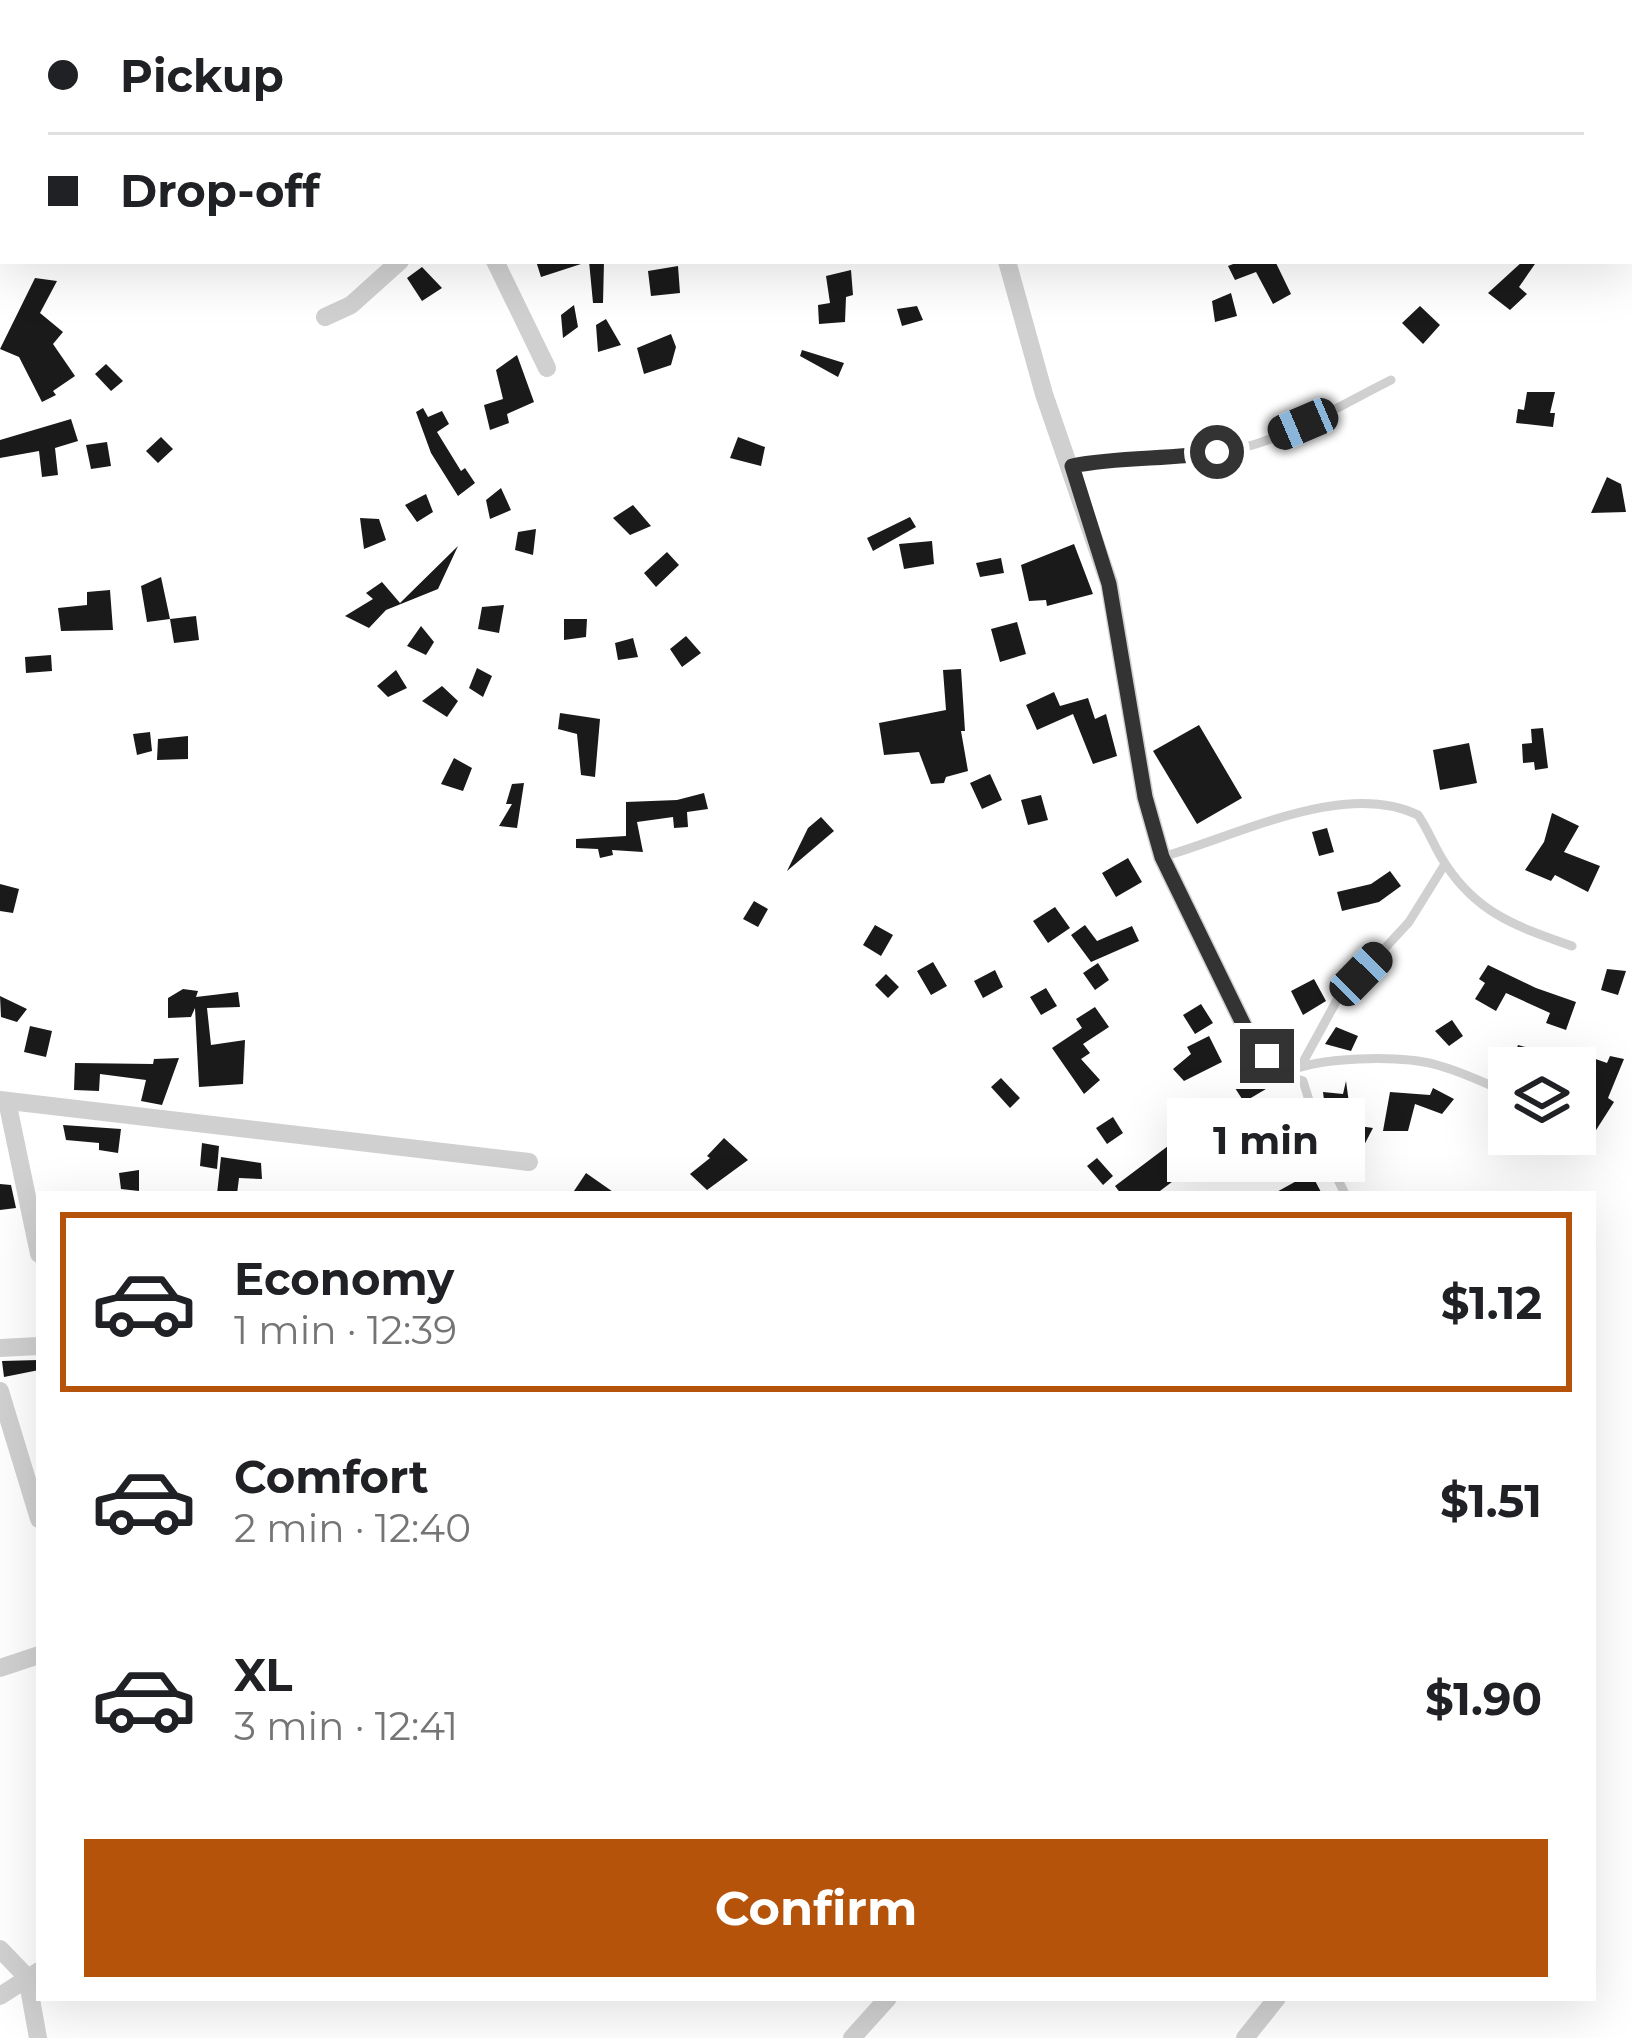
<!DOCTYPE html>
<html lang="en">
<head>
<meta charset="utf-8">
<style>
  body { margin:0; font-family:Montserrat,sans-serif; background:#f2f2f2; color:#202124; height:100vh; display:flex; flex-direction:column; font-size:45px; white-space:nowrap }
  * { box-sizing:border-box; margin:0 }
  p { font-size:39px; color:#757577 }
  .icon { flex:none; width:66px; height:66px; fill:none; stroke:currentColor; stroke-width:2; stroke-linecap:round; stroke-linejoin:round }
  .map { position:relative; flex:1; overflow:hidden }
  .details { position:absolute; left:36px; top:1191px; width:1560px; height:810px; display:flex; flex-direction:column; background:#fff; border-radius:0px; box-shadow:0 12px 48px #0002 }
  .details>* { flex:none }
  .guide { position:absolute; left:0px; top:0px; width:1632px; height:264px; box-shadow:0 12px 48px #0002; display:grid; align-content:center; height:264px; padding:0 48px; background:#fff }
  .controls { position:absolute; left:1488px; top:1047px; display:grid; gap:24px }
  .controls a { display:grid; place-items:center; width:108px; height:108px; border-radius:0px; background:#fff; box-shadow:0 12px 48px #0002; font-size:60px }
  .end { position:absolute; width:54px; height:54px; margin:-27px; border:15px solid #333; background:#fff; box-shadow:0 0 0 6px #fff }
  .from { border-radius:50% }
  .bubble { position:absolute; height:84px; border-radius:0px; background:#fff; box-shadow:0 12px 48px #0002; font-size:39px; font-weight:700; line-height:84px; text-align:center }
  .car { position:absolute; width:36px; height:72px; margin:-36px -18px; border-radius:15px; box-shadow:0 0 9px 3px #0007; background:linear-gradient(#222 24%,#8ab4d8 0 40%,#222 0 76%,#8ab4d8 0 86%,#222 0) }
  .guide b { display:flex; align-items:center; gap:42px; height:114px; font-size:45px }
  .guide b+b { border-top:3px solid #e0e0e0 }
  .guide i { width:30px; height:30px; background:#202124 }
  ul { padding:21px 0 0; list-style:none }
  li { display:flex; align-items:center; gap:36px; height:180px; margin:0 24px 18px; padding:0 24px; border:6px solid transparent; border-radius:0px }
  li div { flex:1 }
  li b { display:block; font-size:45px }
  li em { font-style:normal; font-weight:700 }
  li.on { border-color:#b45309 }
  li>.icon { width:108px; height:108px; stroke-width:1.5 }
  .cta { display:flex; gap:24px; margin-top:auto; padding:24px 48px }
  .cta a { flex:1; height:138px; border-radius:0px; background:#b45309; color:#fff; font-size:48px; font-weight:700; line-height:138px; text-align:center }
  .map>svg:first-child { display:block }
</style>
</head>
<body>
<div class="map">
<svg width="1632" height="2038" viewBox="0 0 1632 2038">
  <rect width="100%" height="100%" fill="#fff"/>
  <path fill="#1a1a1a" d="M536,261H580L581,264L541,277Z
    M589,261H604L603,303H593Z
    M1241,261H1281L1276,263L1291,294L1273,304L1256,272L1235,280L1228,266Z
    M1523,261H1537L1519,287L1527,294L1510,310L1488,293Z
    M678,266L680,293L651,296L648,271Z
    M422,267L442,288L422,301L407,278Z
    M851,270L853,295L846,297L845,322L819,324L818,305L830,303L826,276Z
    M35,278L57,281L40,313L63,332L53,344L75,376L53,391L56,395L42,402L19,357L0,349Z
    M1231,293L1237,316L1215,322L1212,301Z
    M574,305L578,327L563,338L561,315Z
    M917,306L923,320L902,326L897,309Z
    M1420,306L1440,325L1423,344L1402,323Z
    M606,319L621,345L598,352L596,325Z
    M671,334L676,347L671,365L644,374L637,348Z
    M802,350L844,363L838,377L800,356Z
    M517,355L534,402L507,414L509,423L490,430L484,405L503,399L496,370Z
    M106,364L123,381L111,391L95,374Z
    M1527,392H1555L1550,413H1555L1553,427L1516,423L1518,409L1524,410Z
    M423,408L428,417L442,411L449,424L437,432L461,471L465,468L475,483L458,496L431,453L416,412Z
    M71,419L78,441L55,448L58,475L42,477L39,451L0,458V440Z
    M161,437L173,449L158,463L146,451Z
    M738,437L765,447L761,466L730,458Z
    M107,442L111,466L91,469L86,445Z
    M1607,477L1621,484L1626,512L1591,513Z
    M501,488L511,510L490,519L486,500Z
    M426,494L433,512L417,522L405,505Z
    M633,505L651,526L630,535L613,518Z
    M910,517L916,527L873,551L867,538Z
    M360,518L379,519L386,540L364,549Z
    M536,529L533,555L515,550L518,532Z
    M932,541L934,564L904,569L899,544Z
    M1074,544L1093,594L1047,606L1046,600L1029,601L1021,565Z
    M458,546L438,589L386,610L369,628L345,616L373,599L366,593L382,582L400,603Z
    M667,552L679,565L656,587L644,573Z
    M1001,558L1004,573L980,577L976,563Z
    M161,577L170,619L147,622L141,586Z
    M110,590L113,630L61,631L58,608L87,605V592Z
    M504,605L499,633L478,629L482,607Z
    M196,616L199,640L174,643L170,619Z
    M564,619H587L586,637L564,640Z
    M1017,622L1026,654L1000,662L991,629Z
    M421,626L434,642L426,655L407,646Z
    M686,636L701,653L682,667L670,649Z
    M633,638L638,657L618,660L615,643Z
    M51,655L52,671L26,673L25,657Z
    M477,668L492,676L483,697L469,688Z
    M961,669L965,731H961L968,771L946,777L944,783L931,784L919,752L884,755L879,723L946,710L943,670Z
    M396,670L407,688L388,697L377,686Z
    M442,686L458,701L447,717L422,701Z
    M1054,692L1060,706L1088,698L1095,719L1106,714L1117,756L1093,764L1073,714L1037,730L1026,705Z
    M560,713L600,719L595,777L581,775L577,734L558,729Z
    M1199,725L1242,798L1197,824L1153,751Z
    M1543,728L1548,768L1535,770L1534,762L1523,763L1522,744L1532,743L1531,729Z
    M150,732L152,751L137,755L133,734Z
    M188,736V759L157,760L158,739Z
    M1469,743L1477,783L1440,790L1433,750Z
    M454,758L472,768L463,791L441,784Z
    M990,774L1002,800L982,809L970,783Z
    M524,783L517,828L499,826L512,804H506L512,784Z
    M704,793L708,809L687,812L688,827L674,828L673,817L637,822L643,852L612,850L613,855L600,858L598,849L576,848V839L626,836V802L677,800Z
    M1041,795L1048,820L1028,825L1021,800Z
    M1552,813L1579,826L1564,852L1600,866L1588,892L1555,875L1551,881L1525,870L1544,842Z
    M821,817L834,831L787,871L808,828Z
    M1327,828L1334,852L1319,856L1312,832Z
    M1128,858L1142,882L1116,897L1102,873Z
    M1390,871L1401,886L1379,902L1342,911L1337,892L1371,884Z
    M0,884L19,889L13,913L0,911Z
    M754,901L768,909L758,927L743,919Z
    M1055,907L1070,928L1048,943L1033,921Z
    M875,925L893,935L881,956L863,945Z
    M1085,925L1097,941L1132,926L1139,941L1091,962L1071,935Z
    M933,962L947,986L931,995L917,971Z
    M1098,963L1109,980L1095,990L1083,973Z
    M1488,965L1536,988L1576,1002L1566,1030L1546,1023L1550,1013L1506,993L1496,1011L1475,999L1485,983L1479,979Z
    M1607,969L1626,971L1618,995L1601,990Z
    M995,970L1003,987L983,998L974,981Z
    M886,974L899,987L888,998L875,985Z
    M1314,979L1326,1001L1303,1015L1291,991Z
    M1046,988L1057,1006L1041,1015L1030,997Z
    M183,989L198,991L196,997L238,992L240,1007L207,1008L211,1045L245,1040L243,1084L199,1087L195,1008L191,1017L168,1018V998Z
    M0,996L27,1009L17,1022L1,1017Z
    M1201,1004L1213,1023L1195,1034L1183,1015Z
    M1095,1007L1109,1027L1083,1044L1090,1053L1081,1059L1100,1080L1084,1094L1052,1048L1082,1028L1076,1019Z
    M1452,1020L1463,1036L1449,1046L1435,1031Z
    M30,1026L52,1031L46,1057L24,1052Z
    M1336,1027L1358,1036L1351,1051L1325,1044Z
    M1209,1036L1222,1062L1184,1081L1173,1069L1191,1054L1187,1047Z
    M1518,1045L1544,1052L1540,1067L1512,1062Z
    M1567,1049L1607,1063L1610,1056L1624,1059L1608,1098L1614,1102L1591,1138L1572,1137L1589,1107L1575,1103V1068L1562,1065Z
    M179,1058L162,1105L141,1101L146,1080L100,1074L99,1091L74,1090L75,1063L153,1064L154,1059Z
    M1257,1075L1266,1089L1244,1102L1235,1088Z
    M1001,1078L1020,1098L1010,1108L991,1087Z
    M1346,1081L1352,1125L1373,1128L1361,1151L1332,1145L1331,1140L1339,1108H1325L1323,1092L1343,1094Z
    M1433,1088L1454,1099L1442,1114L1415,1104L1408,1131H1383L1390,1092L1430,1095Z
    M1113,1117L1123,1133L1107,1144L1096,1128Z
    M63,1125L121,1129L118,1153L99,1150V1143L66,1140Z
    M724,1138L748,1160L707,1190L690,1174L710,1158L707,1156Z
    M202,1143L219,1146L217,1169L200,1166Z
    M1172,1143L1189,1169L1156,1194H1121L1115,1186Z
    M221,1157L261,1163L262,1179L239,1178L237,1194H217Z
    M1097,1158L1113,1176L1103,1185L1087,1166Z
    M139,1170V1191L121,1189L119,1173Z
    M586,1173L616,1194H572Z
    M1311,1173L1322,1194H1273Z
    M0,1184L11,1185L16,1208L0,1210Z
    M39,1360V1370L4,1377L2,1361Z"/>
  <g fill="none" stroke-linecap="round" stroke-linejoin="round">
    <path stroke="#d0d0d0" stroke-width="9" d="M572,3L574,0
      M1072,466C1132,453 1196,463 1256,444C1303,429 1347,402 1391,380
      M1162,857C1237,836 1345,779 1418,815C1429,831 1435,849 1446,865C1479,915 1519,927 1572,946
      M1302,1064L1337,1000L1409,922L1445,864
      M1283,1074C1316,1056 1401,1055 1437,1065C1456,1070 1474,1078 1492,1086
      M1283,1074L1303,1081L1326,1155L1345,1194"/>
    <path stroke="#d0d0d0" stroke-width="18" d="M225,0L230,3
      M647,0L650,3
      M991,0L992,3
      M726,3L729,0
      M495,261L547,368
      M1007,261L1044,394L1109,583L1145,797L1162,857L1250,1038L1283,1074
      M325,317L351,305L400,261
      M0,1100L529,1162
      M7,1101L39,1254
      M0,1348L39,1346
      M0,1391L39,1519
      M0,1668L39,1655
      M0,1949L27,1977L38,2038
      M0,1996L39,1971
      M852,2038L888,1998
      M1245,2038L1277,1998"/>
  </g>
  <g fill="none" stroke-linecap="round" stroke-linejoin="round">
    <path stroke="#333" stroke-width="15" d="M1217,452C1168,460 1120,456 1072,466L1109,584L1145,797L1162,857L1250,1038L1267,1056"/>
  </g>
</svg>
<div class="controls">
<a><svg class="icon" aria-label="layers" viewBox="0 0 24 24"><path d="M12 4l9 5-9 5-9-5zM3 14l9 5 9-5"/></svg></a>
</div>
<i class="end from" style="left:1217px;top:452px"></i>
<i class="end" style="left:1267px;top:1056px"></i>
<div class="bubble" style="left:1167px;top:1098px;width:198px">1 min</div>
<i class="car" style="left:1303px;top:424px;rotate:247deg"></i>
<i class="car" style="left:1361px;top:974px;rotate:44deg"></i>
<div class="guide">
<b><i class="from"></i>Pickup</b>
<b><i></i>Drop-off</b>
</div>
<section class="details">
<ul>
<li class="on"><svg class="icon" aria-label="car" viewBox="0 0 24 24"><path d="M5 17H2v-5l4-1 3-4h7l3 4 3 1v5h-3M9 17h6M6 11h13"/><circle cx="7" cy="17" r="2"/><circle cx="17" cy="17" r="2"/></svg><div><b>Economy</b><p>1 min · 12:39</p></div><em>$1.12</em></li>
<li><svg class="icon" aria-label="car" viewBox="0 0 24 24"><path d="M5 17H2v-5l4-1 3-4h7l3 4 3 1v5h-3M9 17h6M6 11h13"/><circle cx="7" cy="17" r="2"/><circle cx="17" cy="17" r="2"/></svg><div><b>Comfort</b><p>2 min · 12:40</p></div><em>$1.51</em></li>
<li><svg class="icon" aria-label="car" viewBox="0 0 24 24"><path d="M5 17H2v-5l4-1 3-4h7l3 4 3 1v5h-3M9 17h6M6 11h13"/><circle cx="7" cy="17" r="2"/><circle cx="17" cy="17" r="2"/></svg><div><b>XL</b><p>3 min · 12:41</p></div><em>$1.90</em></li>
</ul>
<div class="cta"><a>Confirm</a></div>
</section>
</div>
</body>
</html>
